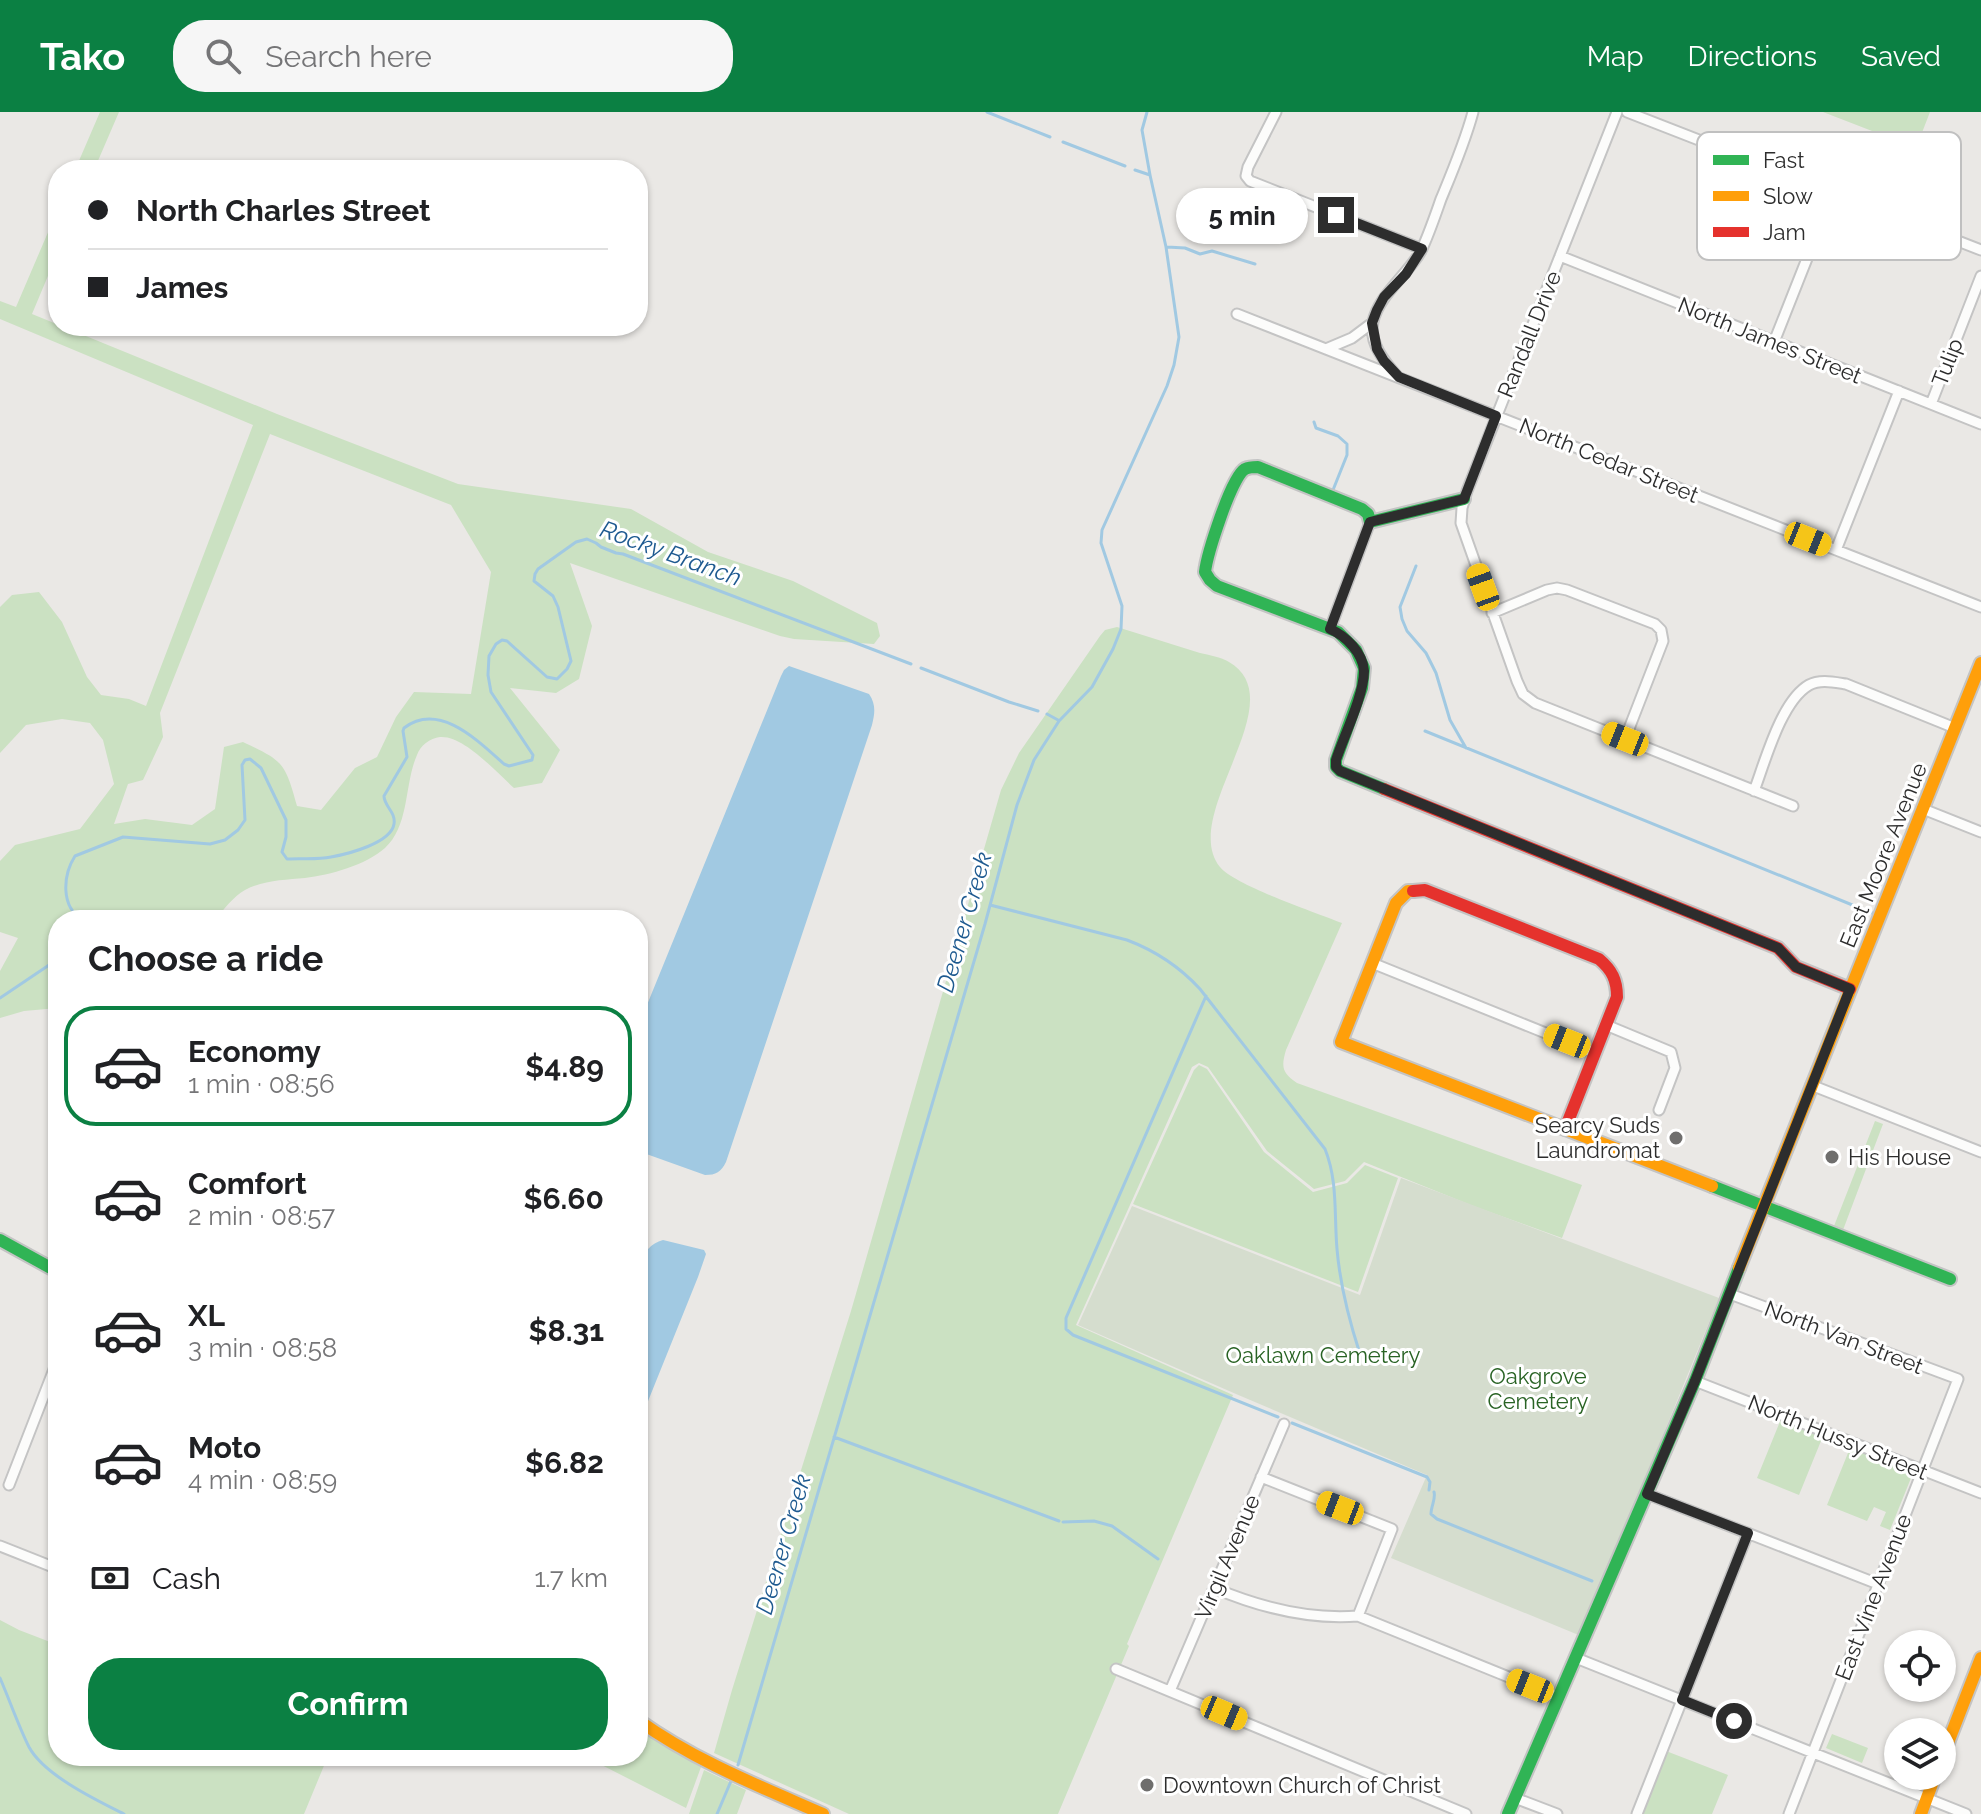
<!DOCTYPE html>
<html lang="en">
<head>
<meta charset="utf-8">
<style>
  body { margin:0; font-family:Raleway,sans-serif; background:#f6f6f6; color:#202124; height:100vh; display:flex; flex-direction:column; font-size:30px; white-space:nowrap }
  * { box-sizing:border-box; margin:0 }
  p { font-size:26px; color:#757577 }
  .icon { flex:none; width:44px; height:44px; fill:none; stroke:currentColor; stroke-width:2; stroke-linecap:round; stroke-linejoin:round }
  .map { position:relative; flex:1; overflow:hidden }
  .sheet { position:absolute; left:48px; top:798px; width:600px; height:856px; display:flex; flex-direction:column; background:#fff; border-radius:32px; box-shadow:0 2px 6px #0004 }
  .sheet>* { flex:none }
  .banner { position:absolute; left:48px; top:48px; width:600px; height:176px; border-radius:32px; box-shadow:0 2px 6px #0004; display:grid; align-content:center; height:176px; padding:0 40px; background:#fff }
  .buttons { position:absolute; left:1884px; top:1518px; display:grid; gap:16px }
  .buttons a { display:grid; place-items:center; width:72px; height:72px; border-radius:50%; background:#fff; box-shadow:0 2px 6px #0004; font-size:40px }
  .end { position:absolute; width:36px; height:36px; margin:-18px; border:10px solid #2d2d2d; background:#fff; box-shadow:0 0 0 4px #fff }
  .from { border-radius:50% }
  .bubble { position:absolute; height:56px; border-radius:28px; background:#fff; box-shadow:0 2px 6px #0004; font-size:26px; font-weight:700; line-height:56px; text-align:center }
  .car { position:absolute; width:24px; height:48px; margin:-24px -12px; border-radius:10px; box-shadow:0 0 6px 2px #0007; background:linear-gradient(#f5c518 24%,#345 0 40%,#f5c518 0 76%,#345 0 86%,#f5c518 0) }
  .banner b { display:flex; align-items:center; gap:28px; height:76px; font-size:30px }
  .banner b+b { border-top:2px solid #e0e0e0 }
  .banner i { width:20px; height:20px; background:#202124 }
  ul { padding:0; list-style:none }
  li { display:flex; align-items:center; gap:24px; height:120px; margin:0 16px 12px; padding:0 24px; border:4px solid transparent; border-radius:32px }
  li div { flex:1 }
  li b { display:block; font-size:30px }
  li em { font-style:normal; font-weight:700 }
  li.current { border-color:#0b8043 }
  li>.icon { width:72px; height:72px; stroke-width:1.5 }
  h2 { padding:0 40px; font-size:36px; line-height:96px }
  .pay { display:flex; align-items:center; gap:20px; height:88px; padding:0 40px; font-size:30px }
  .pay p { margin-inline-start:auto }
  .button { display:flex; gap:16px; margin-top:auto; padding:16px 40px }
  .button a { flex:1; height:92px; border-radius:32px; background:#0b8043; color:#fff; font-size:32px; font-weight:700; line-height:92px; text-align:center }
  header { display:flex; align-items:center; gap:48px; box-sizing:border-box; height:112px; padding:0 40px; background:#0b8043; color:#fff }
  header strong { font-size:38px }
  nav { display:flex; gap:44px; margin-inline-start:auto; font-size:28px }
  .search { width:560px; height:72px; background:#f6f6f6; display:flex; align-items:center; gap:20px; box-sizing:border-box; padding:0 28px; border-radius:32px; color:#757577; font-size:30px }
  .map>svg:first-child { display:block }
</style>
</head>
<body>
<header>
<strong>Tako</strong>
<div class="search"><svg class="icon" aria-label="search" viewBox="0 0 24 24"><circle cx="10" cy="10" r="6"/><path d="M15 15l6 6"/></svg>Search here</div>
<nav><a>Map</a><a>Directions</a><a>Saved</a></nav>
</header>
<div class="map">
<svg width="1981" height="1702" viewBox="0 0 1981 1702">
  <rect width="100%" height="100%" fill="#eae8e5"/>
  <path fill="#cbe1c2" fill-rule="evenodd" d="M100,0H119L94,58H75Z
    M1823,0H1930L1916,36Z
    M58,97V140L32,202L277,302L458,372L631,397L708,440L793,469L877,511L880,524L874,532L794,527L780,524L570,451L592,514L579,567L556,581L510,576L560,638L542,671L514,676C497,661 464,623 440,625C430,626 420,634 417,643C404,672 410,713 385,736C366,753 330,763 305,766C285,768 264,768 245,778C233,785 224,797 215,808H58V896L24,899L0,906V859L18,826L0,820V749L15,733L80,717L114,672L103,628L90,611L62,607L26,613L0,641V495L12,483L39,480L62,510L87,565L101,583L129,587L146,594L253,313L0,207V189L16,195ZM270,322L451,393L491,460L471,582L414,580L396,605L377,645L355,656L321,698L297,694C285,650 283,649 243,630L224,635L215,697L192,713L145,707L114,712L128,672L143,668L163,625L160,601Z
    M1117,515C1145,524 1172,532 1200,541C1209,543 1221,545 1229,550C1296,589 1178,703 1220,755C1236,774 1315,800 1342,811L1286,938C1281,955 1282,961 1297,971L1582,1073L1562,1126L1473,1094L1364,1050L1345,1069L1314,1077L1267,1039L1208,955L1199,951L1192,955L1076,1213L1233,1283L1127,1532L1129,1534L1058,1702H849L714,1641L732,1578L851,1199L1001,678L1019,641L1100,524L1105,518Z
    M1199,953L1207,957L1264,1040L1313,1080L1347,1071L1365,1053L1398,1066L1358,1180L1133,1092L1194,958Z
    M1875,1009L1883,1012L1843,1118L1834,1114Z
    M1781,1307L1823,1324L1799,1383L1757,1366Z
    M1850,1336L1913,1361L1890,1418L1880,1414L1886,1400L1874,1395L1867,1409L1827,1393Z
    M0,1508L19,1518L58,1533V1644H328L304,1702H0Z
    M638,1617L701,1655L686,1696L584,1644H638Z
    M1832,1622L1868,1636L1862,1651L1826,1636Z
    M1666,1639L1728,1663L1712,1702H1640Z
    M704,1658L746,1678L737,1702H689Z"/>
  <path fill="#d5ddce" d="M1401,1066L1719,1186L1581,1524L1391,1446L1427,1363L1236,1282L1078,1213L1132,1094L1360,1183Z"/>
  <path fill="#a1c9e2" d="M789,554L869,582C876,592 875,601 872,613L726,1050C721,1060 716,1063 705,1063L638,1039V915L781,564L784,558Z
    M663,1128L704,1138L706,1142L698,1165L638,1314V1153C643,1141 651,1131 663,1128Z"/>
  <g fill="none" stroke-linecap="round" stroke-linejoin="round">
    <path stroke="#a1c9e2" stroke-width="3" d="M987,0L1050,25
      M1063,30L1125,54
      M1135,58L1150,63
      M1167,135L1185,136L1200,142L1212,139L1255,152
      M1314,310L1316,316L1338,324L1347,332V343L1333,378
      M1416,454L1400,495L1402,507L1407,519L1426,541L1436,561L1450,608L1466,636
      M921,556L1009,590L1038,599
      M1047,602L1058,608
      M1425,619L1872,801
      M990,793L1127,828C1156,839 1179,854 1200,877L1325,1037C1338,1069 1334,1103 1337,1137C1340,1173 1349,1208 1360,1242
      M83,808C60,795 63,763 75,744L123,725L210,732L225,728L238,718L245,708L242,653L245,648L250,647L261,656L286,708V725L282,740L287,747C301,746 317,748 331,745C348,742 391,731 394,712C396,700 384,694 384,684L407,645L403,619L404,616C439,589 478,629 504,652L509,654L532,648L533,643L491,580L488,563L489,544L496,532L502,528L507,529L547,565L557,567L567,557L571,549L558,495L553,484L534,469L535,462L538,457L576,430L587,427L596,431L601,435L616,441L623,442L911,552
      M1206,884L1066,1206V1217L1073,1223L1278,1305
      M0,886L58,847
      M1292,1311L1427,1365L1430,1370L1429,1378
      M834,1325L1059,1409
      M1434,1380C1436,1387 1431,1394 1431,1402L1437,1407L1592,1469
      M1063,1410L1094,1409L1112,1414L1158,1447
      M0,1566C10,1589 18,1613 29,1635C44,1663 96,1688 124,1702
      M738,1653L985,812L1017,693L1034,648L1059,609L1092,575L1113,537L1121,517L1122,494L1101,431L1102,418L1167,274L1174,253L1179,225L1166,135L1150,63L1142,18L1147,0
      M717,1702L731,1669"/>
    <g stroke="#c4c4c4" stroke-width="13">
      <path id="street" d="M1276,0L1248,55L1246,64L1250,69L1422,137
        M1617,0L1467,379L1462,396L1461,411L1517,569L1523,582L1535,591L1793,694
        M1627,0L1981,138
        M1560,144L1981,312
        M1237,202L1981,495
        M1774,230L1833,81
        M1326,237L1352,226L1372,211
        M1397,264C1384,249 1369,231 1373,210C1378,184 1408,162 1421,139C1429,122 1435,104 1441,87C1453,58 1465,30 1473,0
        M1931,292L1981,164
        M1836,438L1899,279
        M1492,501L1547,478L1557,476L1567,478L1655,512L1661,518L1663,529L1625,627
        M1330,517L1370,410
        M1754,679C1765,650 1781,589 1809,573C1820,567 1833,570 1846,572L1955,616
        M1923,697L1981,720
        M1372,851L1595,941
        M1606,913L1671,940L1675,956L1659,998
        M1811,973L1981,1040
        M1730,1182L1958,1267L1789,1702
        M1695,1269L1981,1381
        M1261,1365L1392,1417L1358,1504
        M9,1373L58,1247
        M1647,1382L1878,1472
        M0,1434L58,1457
        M1214,1476C1259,1495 1308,1508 1358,1504L1558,1585
        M1576,1546L1966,1702
        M1116,1557L1466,1702
        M1170,1579L1284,1312
        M1515,1686L1557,1702
        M1637,1702L1748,1421"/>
    </g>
    <g stroke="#c4c4c4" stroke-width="16">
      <path id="fast" d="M1384,677L1340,659L1336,655V648L1362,576L1364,556L1356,538L1338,520L1217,474L1210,468L1205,460C1207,443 1231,365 1245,357C1249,355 1253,355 1258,355L1362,397L1368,402L1370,410L1464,387
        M1712,1074L1950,1167
        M0,1128L58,1160
        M1508,1702L1695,1269L1739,1156"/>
    </g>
    <g stroke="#c4c4c4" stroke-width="16">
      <path id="slow" d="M1413,779H1408L1396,791L1341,930L1712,1074
        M1739,1156L1981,551
        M638,1608C695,1649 759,1674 823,1702
        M1942,1646L1981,1546
        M1921,1702L1935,1664"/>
    </g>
    <g stroke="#c4c4c4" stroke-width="16">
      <path id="jam" d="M1384,677L1778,836L1796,855L1850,877
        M1413,779L1425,778L1599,847C1612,858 1617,868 1617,885L1565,1017"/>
    </g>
    <use href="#street" stroke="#fcfcfb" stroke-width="9"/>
    <use href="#fast" stroke="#30b455" stroke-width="12"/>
    <use href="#slow" stroke="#ff9f0a" stroke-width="12"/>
    <use href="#jam" stroke="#e5322d" stroke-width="12"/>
  </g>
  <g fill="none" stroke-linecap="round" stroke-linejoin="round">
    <path stroke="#2d2d2d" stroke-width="10" d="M1336,103L1422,137L1406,162L1384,185L1377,198L1372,211L1377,237L1384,249L1399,265L1496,304L1464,387L1370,410L1330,517C1346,524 1363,541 1364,559C1364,583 1344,624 1336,648V655L1340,659L1778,836L1796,855L1850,877L1695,1269L1647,1382L1748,1421L1682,1588L1734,1609"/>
  </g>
  <g fill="#6f6e6d" stroke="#fff" stroke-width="3">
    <circle cx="1676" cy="1026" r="8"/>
    <circle cx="1832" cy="1045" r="8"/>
    <circle cx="1147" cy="1673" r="8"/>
  </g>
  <g text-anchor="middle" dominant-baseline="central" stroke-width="6" stroke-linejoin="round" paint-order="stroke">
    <g font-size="22" fill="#2d2d2d" stroke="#fff">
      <text transform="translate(1529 222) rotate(-68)">Randall Drive</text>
      <text transform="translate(1770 228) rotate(22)">North James Street</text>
      <text transform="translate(1947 250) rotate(-69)">Tulip</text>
      <text transform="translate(1609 348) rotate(22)">North Cedar Street</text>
      <text transform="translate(1883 743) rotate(-68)">East Moore Avenue</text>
      <text transform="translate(1844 1225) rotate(21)">North Van Street</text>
      <text transform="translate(1838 1325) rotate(22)">North Hussy Street</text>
      <text transform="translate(1227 1445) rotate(-67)">Virgil Avenue</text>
      <text transform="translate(1873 1485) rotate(-69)">East Vine Avenue</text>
    </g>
    <g font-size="22" fill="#2d2d2d" stroke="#fff" text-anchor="start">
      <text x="1660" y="1013" text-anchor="end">Searcy Suds<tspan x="1660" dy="25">Laundromat</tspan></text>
      <text x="1848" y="1045">His House</text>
      <text x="1163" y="1673">Downtown Church of Christ</text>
    </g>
    <g font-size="22" fill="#296324" stroke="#fff">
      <text x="1323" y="1243">Oaklawn Cemetery</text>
      <text x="1538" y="1264">Oakgrove<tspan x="1538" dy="25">Cemetery</tspan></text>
    </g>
    <g font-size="24" font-style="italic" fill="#1e5a90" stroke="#fff">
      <text transform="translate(671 441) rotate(20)">Rocky Branch</text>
      <text transform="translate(964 810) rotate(-74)">Deener Creek</text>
      <text transform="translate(783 1432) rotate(-74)">Deener Creek</text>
    </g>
  </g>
  <rect x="1697" y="20" width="264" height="128" rx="12" fill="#fff" stroke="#c0c0c0" stroke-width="2"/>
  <rect x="1713" y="43" width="36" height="10" fill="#30b455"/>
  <rect x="1713" y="79" width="36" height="10" fill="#ff9f0a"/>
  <rect x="1713" y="115" width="36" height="10" fill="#e5322d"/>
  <g font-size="22" fill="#2d2d2d">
    <text x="1763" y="56">Fast</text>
    <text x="1763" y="92">Slow</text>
    <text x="1763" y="128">Jam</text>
  </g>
</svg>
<div class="buttons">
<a><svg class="icon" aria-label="locate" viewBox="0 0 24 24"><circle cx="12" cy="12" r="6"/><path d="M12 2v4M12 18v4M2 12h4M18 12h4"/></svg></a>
<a><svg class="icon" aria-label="layers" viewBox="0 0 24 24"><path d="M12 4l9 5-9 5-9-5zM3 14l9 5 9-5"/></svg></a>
</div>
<i class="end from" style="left:1734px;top:1609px"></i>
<i class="end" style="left:1336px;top:103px"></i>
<div class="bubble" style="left:1176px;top:76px;width:132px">5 min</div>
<i class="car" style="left:1808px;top:427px;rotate:112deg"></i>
<i class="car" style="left:1483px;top:475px;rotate:340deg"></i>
<i class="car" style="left:1625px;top:627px;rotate:292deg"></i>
<i class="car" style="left:1567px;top:929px;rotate:292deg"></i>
<i class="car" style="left:1340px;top:1396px;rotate:291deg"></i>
<i class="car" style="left:1530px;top:1574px;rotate:292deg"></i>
<i class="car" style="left:1224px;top:1601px;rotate:113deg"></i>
<div class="banner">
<b><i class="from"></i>North Charles Street</b>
<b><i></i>James</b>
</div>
<section class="sheet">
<h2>Choose a ride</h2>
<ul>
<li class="current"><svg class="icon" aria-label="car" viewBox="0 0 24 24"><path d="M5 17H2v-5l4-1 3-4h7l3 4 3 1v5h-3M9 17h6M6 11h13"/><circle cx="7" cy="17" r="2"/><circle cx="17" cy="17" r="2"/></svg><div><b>Economy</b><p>1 min · 08:56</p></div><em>$4.89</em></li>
<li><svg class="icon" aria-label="car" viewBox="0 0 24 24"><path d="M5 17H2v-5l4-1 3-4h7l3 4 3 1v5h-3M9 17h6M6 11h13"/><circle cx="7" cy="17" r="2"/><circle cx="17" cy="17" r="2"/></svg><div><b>Comfort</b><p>2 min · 08:57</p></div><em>$6.60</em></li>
<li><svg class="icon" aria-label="car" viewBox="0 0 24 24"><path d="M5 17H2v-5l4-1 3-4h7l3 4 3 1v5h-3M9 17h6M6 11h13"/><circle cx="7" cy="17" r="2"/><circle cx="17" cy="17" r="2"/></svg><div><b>XL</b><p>3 min · 08:58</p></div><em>$8.31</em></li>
<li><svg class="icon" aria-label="car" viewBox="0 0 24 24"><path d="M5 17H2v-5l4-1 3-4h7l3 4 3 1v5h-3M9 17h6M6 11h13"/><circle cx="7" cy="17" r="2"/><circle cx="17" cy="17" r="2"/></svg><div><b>Moto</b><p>4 min · 08:59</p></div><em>$6.82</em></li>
</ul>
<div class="pay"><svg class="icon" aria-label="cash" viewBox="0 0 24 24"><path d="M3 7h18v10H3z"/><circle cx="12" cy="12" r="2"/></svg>Cash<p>1.7 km</p></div>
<div class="button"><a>Confirm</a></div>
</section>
</div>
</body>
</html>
